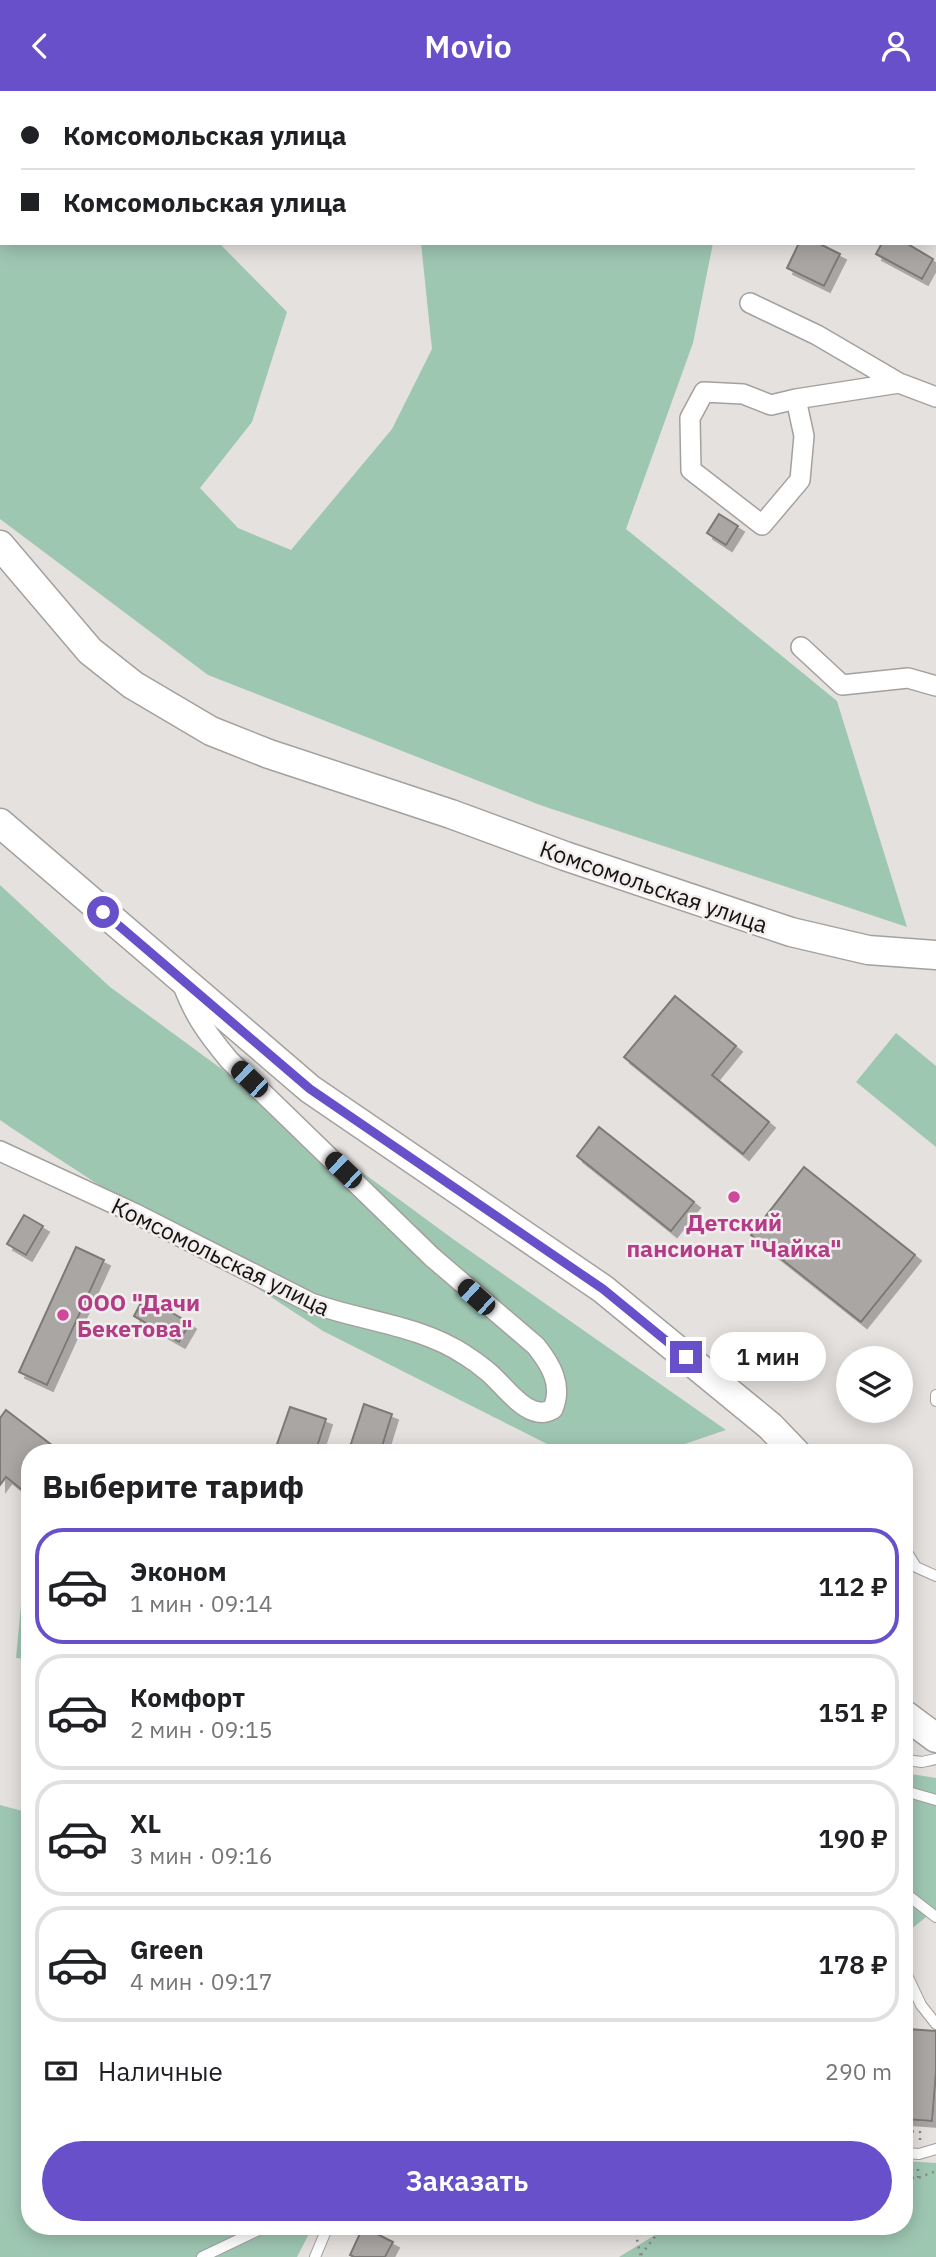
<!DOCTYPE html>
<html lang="ru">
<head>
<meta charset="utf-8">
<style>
  body { margin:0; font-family:"IBM Plex Sans",sans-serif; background:#f2f2f2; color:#202124; height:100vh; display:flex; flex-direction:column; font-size:26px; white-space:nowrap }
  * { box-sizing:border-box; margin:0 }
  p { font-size:23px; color:#757577 }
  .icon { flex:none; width:38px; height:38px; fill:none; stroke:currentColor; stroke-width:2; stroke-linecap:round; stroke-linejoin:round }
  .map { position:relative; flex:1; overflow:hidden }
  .side { position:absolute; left:21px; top:1353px; width:892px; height:791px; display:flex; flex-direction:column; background:#fff; border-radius:28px; box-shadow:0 4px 18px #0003 }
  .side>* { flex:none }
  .banner { position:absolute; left:0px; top:0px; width:936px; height:154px; box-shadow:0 4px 18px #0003; display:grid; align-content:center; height:154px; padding:0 21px; background:#fff }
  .tools { position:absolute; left:836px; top:1255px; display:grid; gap:14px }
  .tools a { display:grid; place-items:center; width:77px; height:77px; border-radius:50%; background:#fff; box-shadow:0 4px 18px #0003; font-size:35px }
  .end { position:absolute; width:32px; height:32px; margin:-16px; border:9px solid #6850ca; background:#fff; box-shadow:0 0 0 4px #fff }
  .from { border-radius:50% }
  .bubble { position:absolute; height:49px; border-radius:24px; background:#fff; box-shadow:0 4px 18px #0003; font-size:23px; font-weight:600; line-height:49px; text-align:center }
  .car { position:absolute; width:21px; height:42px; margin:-21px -10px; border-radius:9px; box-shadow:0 0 5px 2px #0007; background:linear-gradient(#222 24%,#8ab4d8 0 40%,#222 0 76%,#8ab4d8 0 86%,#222 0) }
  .banner b { display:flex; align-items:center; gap:24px; height:66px; font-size:26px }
  .banner b+b { border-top:2px solid #e0e0e0 }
  .banner i { width:18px; height:18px; background:#202124 }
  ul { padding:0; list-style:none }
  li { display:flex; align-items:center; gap:21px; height:116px; margin:0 14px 10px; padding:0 7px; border:4px solid #e0e0e0; border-radius:28px }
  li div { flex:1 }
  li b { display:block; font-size:26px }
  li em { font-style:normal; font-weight:600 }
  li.on { border-color:#6850ca }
  li>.icon { width:63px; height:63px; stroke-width:1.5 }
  h2 { padding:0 21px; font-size:32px; line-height:84px }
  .pay { display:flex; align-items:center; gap:18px; height:77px; padding:0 21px; font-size:26px }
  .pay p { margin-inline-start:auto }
  .action { display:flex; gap:14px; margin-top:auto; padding:14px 21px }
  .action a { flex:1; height:80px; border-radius:42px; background:#6850ca; color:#fff; font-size:28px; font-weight:600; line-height:80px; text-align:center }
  header { display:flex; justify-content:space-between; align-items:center; height:91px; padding:0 21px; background:#6850ca; color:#fff; font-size:32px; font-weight:600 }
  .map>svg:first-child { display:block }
</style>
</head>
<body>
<header><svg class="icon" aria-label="back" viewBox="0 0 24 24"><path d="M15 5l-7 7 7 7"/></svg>Movio<svg class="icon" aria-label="person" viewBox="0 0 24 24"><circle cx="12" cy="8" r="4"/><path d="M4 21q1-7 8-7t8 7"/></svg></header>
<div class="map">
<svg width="936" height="2166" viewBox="0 0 936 2166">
  <defs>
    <filter id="shadow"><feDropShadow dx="6" dy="6" stdDeviation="0" flood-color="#0004"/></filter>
  </defs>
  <rect width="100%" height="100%" fill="#e5e1df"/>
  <path fill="#9ec7b2" d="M0,0L5,2H2V152H219L287,221L252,331L200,397L238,437L291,459L392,338L432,258L421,152H713L693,252L626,438L837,610L907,836L540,714L208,584L0,428Z
    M0,794L110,896L453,1148L726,1339L661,1361H563L323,1240L13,1038L0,1029Z
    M896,942L936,975V1056L856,991Z
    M23,1493L30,1494V1568L16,1567Z
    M905,1682L936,1687V1818L905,1843Z
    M0,1714L30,1722V1978L27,1989L30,1990V2135H313L297,2166H0Z
    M905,2070L936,2072V2166H619L670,2135H905Z"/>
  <path fill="#aaa6a4" stroke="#7c7977" stroke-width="2" filter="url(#shadow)" d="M799,152H818L840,163L824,195L787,177Z
    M882,152H906L933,168L922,188L876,163Z
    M719,423L738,435L726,454L707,442Z
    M675,905L736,955L712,984L769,1031L743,1063L624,966Z
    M599,1036L694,1111L671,1140L577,1065Z
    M804,1076L915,1164L861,1231L751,1144Z
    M24,1124L43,1135L26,1164L7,1153Z
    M76,1156L104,1169L47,1294L19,1281Z
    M144,1206L190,1232L179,1251L134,1225Z
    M364,1313L392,1323L380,1362H348Z
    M290,1316L326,1328L315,1362H274Z
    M6,1319L53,1355L48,1362H30V1386L21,1398L6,1386L0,1394V1327Z
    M908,1938L936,1940V1981L932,2030L905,2028V1981Z
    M363,2136L393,2151L385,2166H354L350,2164Z"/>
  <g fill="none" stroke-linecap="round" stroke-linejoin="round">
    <g stroke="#a4a09e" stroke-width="12">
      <path id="lane" d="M936,1304V1310
        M815,1362H819
        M905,1458L916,1476L936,1485
        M905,1669L922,1671L936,1668
        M905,1700L936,1709
        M905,1802L936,1826
        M905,1880L921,1914L936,1933
        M905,2062L919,2063L936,2058
        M202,2166L267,2135
        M315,2166L328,2135"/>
    </g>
    <g stroke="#a4a09e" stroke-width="22">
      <path id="street" d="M750,212L817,244L899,292L936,306
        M796,308L771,314L743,303L704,301L690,327L691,379L762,434L800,389L804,345L796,308L899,292
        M801,556L842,594L908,587L936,595
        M0,1060L134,1122L311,1212C361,1230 420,1234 465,1264C473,1269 480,1274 487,1280C504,1293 528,1333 553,1318C563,1294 551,1274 536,1255L432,1166L229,969C206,941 195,926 182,892"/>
    </g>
    <g stroke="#a4a09e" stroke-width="31">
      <path id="secondary" d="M0,454L90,560L133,594L211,640L269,663L451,723L565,765L791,841L868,859L936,864
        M0,732L310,998L603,1198L770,1335L796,1362
        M905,1624L936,1647"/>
    </g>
    <path stroke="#8b8887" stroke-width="2.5" stroke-dasharray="2 5" stroke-linecap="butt" d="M905,2040L920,2041V2049
      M905,2087H918L936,2080
      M918,2087V2076
      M634,2135L641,2166
      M641,2164L663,2135"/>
    <use href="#lane" stroke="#fff" stroke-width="10"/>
    <use href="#street" stroke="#fff" stroke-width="19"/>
    <use href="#secondary" stroke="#fff" stroke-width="28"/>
  </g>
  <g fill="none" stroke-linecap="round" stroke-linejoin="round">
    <path stroke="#6850ca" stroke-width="9" d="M103,821L310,998L603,1198L686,1266"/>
  </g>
  <g fill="#d1479c" stroke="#f3eeed" stroke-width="2.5">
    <circle cx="734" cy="1106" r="7"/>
    <circle cx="63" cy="1224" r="7"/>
  </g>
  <g text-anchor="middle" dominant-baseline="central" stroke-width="5" stroke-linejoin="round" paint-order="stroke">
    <g font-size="23" fill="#141312" stroke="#f3eeed">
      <text transform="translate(654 795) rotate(19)">Комсомольская улица</text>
      <text transform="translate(221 1165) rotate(26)">Комсомольская улица</text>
    </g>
    <g font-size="23" font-weight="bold" fill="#b23c85" stroke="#f3eeed">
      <text x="734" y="1131">Детский<tspan x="734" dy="26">пансионат "Чайка"</tspan></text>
      <text x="77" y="1211" text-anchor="start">ООО "Дачи<tspan x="77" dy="26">Бекетова"</tspan></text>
    </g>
  </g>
</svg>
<div class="tools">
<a><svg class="icon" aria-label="layers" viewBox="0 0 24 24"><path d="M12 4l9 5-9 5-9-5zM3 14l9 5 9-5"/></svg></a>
</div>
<i class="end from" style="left:103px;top:821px"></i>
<i class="end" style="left:686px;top:1266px"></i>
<div class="bubble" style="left:710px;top:1241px;width:116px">1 мин</div>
<i class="car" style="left:249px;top:988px;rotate:314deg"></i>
<i class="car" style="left:343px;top:1079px;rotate:314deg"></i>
<i class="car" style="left:476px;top:1206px;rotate:312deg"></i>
<div class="banner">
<b><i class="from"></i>Комсомольская улица</b>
<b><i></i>Комсомольская улица</b>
</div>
<section class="side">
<h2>Выберите тариф</h2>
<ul>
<li class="on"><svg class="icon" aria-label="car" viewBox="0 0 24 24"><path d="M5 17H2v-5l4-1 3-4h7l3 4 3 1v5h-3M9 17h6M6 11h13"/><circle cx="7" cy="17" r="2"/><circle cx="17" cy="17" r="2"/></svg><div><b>Эконом</b><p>1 мин · 09:14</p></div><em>112 ₽</em></li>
<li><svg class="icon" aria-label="car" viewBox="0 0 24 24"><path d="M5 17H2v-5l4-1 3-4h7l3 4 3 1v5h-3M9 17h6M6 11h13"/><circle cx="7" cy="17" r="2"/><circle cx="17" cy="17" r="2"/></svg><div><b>Комфорт</b><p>2 мин · 09:15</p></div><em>151 ₽</em></li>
<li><svg class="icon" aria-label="car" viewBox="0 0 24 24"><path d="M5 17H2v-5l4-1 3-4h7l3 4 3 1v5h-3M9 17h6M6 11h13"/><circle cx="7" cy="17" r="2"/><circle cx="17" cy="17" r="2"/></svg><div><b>XL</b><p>3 мин · 09:16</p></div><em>190 ₽</em></li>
<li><svg class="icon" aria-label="car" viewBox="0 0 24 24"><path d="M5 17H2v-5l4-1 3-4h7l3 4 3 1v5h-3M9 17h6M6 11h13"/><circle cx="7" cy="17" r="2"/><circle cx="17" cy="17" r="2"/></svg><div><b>Green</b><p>4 мин · 09:17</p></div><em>178 ₽</em></li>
</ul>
<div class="pay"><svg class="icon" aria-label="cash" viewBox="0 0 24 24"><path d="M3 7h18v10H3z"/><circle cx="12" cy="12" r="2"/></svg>Наличные<p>290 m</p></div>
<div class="action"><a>Заказать</a></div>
</section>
</div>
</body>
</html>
